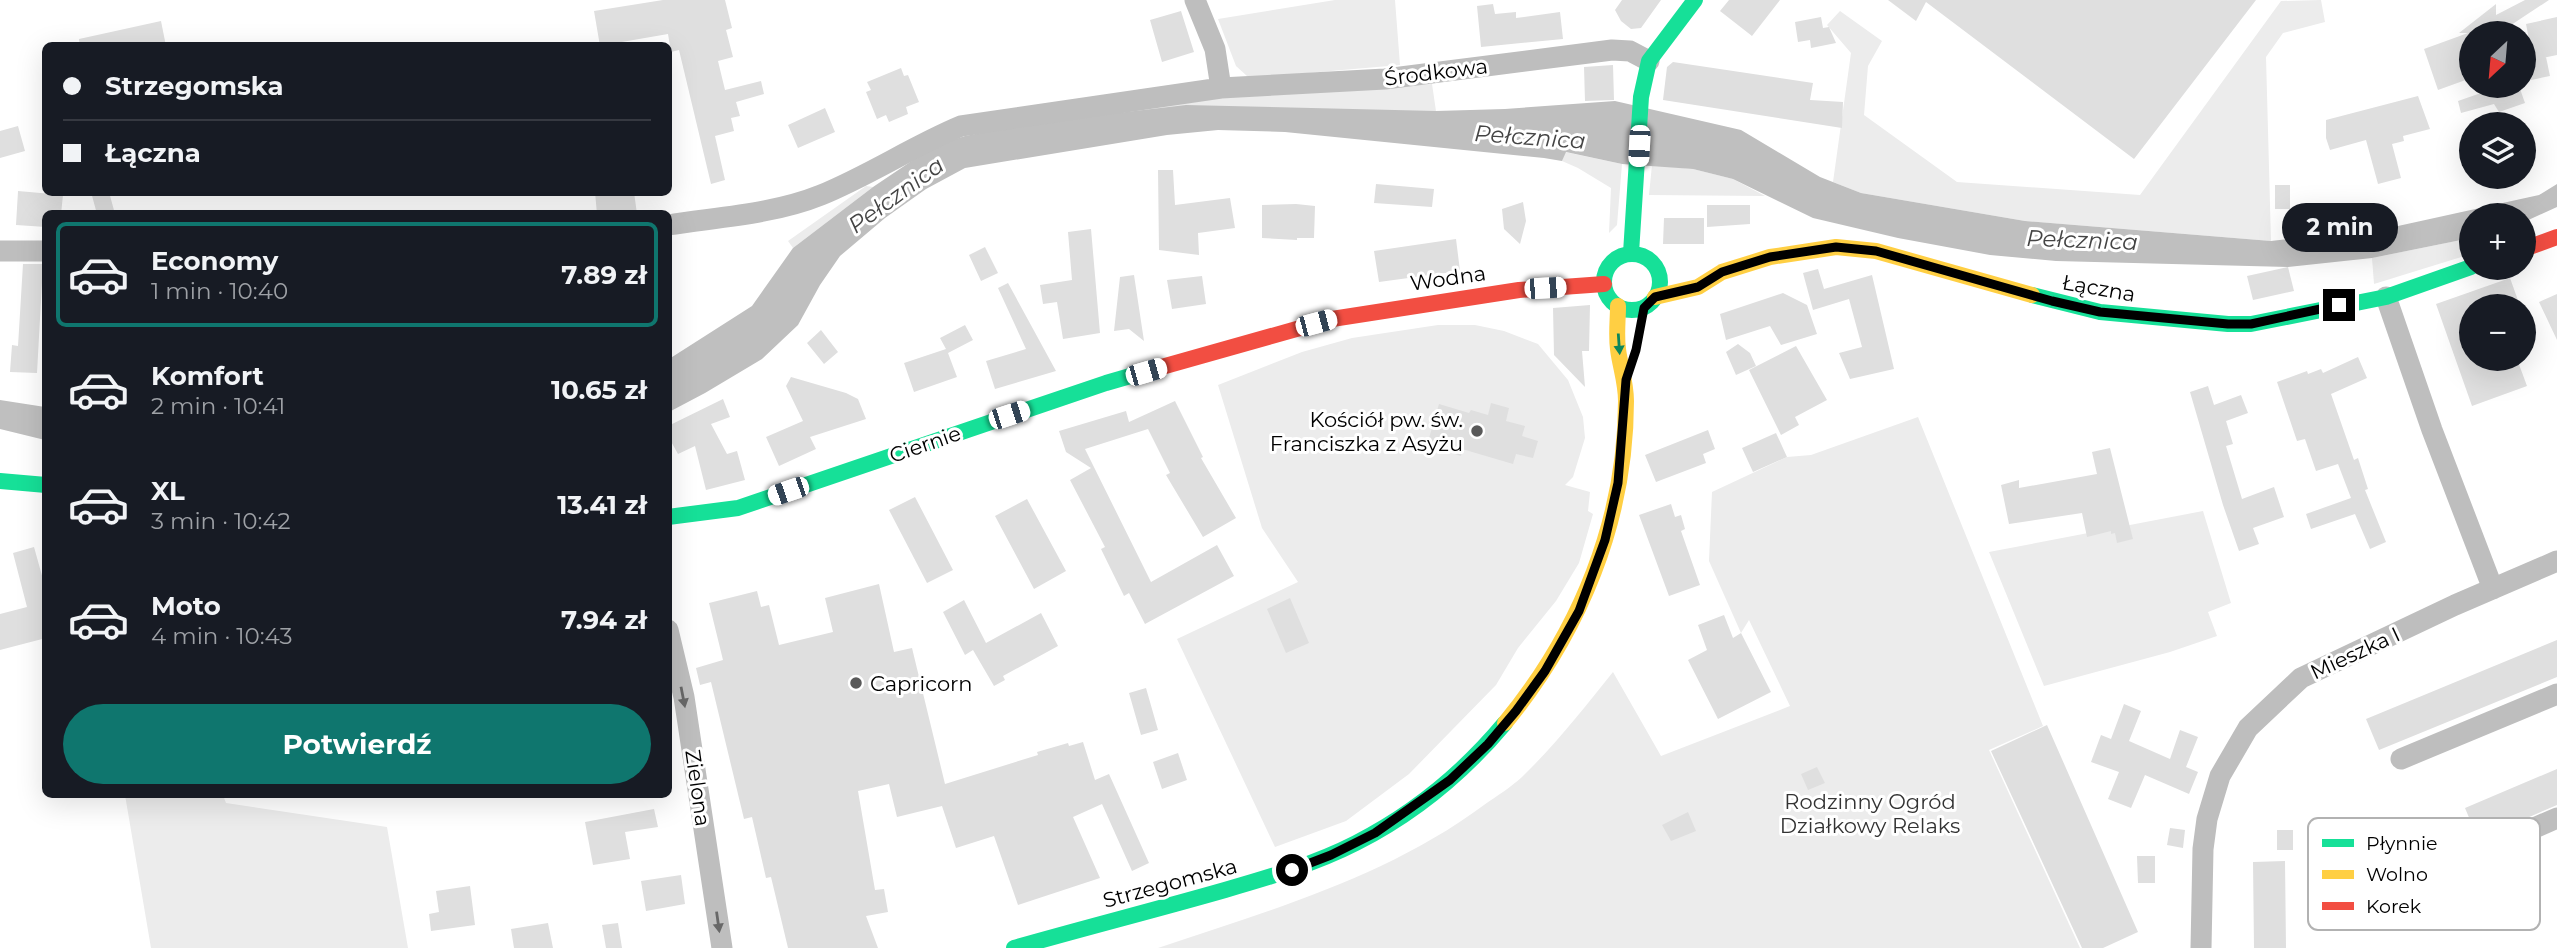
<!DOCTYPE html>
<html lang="pl">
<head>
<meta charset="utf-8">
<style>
  body { margin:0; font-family:Montserrat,sans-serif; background:#242831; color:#f1f3f6; height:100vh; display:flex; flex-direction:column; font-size:26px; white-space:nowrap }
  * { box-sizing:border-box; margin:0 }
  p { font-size:23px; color:#9ea1a6 }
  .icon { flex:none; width:38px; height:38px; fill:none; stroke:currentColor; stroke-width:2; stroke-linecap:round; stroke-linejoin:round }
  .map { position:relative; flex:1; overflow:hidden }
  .drawer { position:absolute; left:42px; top:210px; width:630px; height:588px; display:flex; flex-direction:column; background:#171b24; border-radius:10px; box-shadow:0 7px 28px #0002 }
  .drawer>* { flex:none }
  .guide { position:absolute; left:42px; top:42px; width:630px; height:154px; border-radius:10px; box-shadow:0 7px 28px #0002; display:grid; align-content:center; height:154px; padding:0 21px; background:#171b24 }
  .needle { width:46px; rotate:206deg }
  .controls { position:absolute; left:2459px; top:21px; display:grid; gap:14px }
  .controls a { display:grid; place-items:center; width:77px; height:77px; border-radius:50%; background:#171b24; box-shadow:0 7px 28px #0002; font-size:35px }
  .end { position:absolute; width:32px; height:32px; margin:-16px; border:9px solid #000; background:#fff; box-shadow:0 0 0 4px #fff }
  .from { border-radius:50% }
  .bubble { position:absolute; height:49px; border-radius:24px; background:#171b24; box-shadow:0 7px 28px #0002; font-size:23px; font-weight:700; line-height:49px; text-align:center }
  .car { position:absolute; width:21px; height:42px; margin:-21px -10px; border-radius:9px; box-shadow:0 0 5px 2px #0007; background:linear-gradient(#fff 24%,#345 0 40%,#fff 0 76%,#345 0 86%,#fff 0) }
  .guide b { display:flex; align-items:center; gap:24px; height:66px; font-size:26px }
  .guide b+b { border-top:2px solid #363941 }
  .guide i { width:18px; height:18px; background:#f1f3f6 }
  ul { padding:12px 0 0; list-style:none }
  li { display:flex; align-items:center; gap:21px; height:105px; margin:0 14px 10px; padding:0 7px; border:4px solid transparent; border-radius:10px }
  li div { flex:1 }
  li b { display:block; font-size:26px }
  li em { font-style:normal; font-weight:700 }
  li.on { border-color:#0f766e }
  li>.icon { width:63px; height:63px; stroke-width:1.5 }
  .action { display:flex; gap:14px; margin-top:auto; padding:14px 21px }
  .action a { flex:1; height:80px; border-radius:42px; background:#0f766e; color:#fff; font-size:28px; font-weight:700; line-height:80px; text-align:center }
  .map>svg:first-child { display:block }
</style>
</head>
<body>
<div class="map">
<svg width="2557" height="948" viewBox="0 0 2557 948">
  <rect width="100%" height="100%" fill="#fff"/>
  <path fill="#ececec" d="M1335,0H1395L1400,65L1261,77L1247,76L1236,66L1218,19Z
    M2321,0L2325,22L2283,33L2266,57L2271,241L2025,221L1861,193L1833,182L1851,53L1827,25L1840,11L1882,41L1868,66L1864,115L1957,182L2140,195L2281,1Z
    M1432,84L1436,111H1342L1032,123L1190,99Z
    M1565,152L1622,164L1617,225L1609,233L1611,188L1578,168L1562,161Z
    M1652,165L1693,169L1733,179L1765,196L1649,195Z
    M866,186L873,187L793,248L788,241Z
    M2471,238V254L2374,284L2372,258Z
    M1438,325H1475L1504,331L1538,344L1568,380L1583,417L1585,438L1573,477L1565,485L1590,492L1588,511L1593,514L1579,563L1556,601L1518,648L1496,685L1409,774L1346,821L1275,847L1177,639L1298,582L1262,528L1218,385L1302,352L1352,338Z
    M1918,417L2043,726L1989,750L2080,948H1158C1271,910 1387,877 1484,805C1497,796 1511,787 1522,777C1556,744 1584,708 1613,672L1661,756L1790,706L1749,620L1741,633L1709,561L1712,492L1787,457L1811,455Z
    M2203,511L2231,603L2208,612L2217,636L2170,652L2044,686L1989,552Z
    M125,795H223L226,803L387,827L408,948H151Z"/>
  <path fill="#bfbfbf" d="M1615,101L1741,130L1820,177L1861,193L2025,221L2271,241L2398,226L2539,195L2557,184V207L2524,222V215H2471V238L2372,258L2288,267L2056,261L1990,255L1898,238L1813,218L1733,179L1693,169L1622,164L1566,152L1562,161L1544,158L1285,132L1218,130L1167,135L965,168L926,189L885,218L840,256L820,285L798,325L762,359L705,393L669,412V359L752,306L793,248L873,187L934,146L965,136L1032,123L1186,105L1436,111L1505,109Z
    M0,400L45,407V440L0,429Z"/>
  <path fill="#dfdfdf" d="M663,0H725L732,28L726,30L733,57L718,61L725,90L761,81L764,94L736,102L740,116L731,118L734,131L715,136L725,180L711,184L679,50L671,52L668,34L616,43L617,46H600L594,11Z
    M1622,0H1661L1641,28L1631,29L1621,21L1615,10Z
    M1729,0H1780L1752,36L1720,11Z
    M1888,0H2256L2134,159L1926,2L1916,21Z
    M2525,0H2549L2499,33H2471V78L2438,90L2424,49L2468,33H2459L2496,4V15Z
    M1493,4L1495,14L1516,12V18L1560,12L1563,39L1481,47L1477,6Z
    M1181,11L1194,52L1162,62L1150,20Z
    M1821,17L1823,28L1829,27L1836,43L1811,48L1810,40L1798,42L1795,22Z
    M2557,17V55L2537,59L2546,57L2550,76L2531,80L2527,61L2533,60L2526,24Z
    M161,21L166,46H80L79,39Z
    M1673,62L1813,83L1810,100L1843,102L1842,128L1663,100L1667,67Z
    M1613,65L1614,100L1585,101L1584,67Z
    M901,68L904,76L908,75L919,102L906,107L908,114L889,122L886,115L877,119L866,92L871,90L867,82Z
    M2501,86H2519L2525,103L2499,112L2494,104L2461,113L2458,101Z
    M2418,96L2430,129L2403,136L2404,141L2392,144L2401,178L2378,184L2366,140L2330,150L2326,138V120Z
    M825,108L835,132L798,148L788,125Z
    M18,126L25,151L0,158V131Z
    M1158,170H1173L1175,205L1230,198L1235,228L1198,233L1199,255L1159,250Z
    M1376,184L1434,189L1432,207L1374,203Z
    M2275,185H2290V209H2275Z
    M18,191L63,195L61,214H46V227L16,225Z
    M91,192H109L115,214H97Z
    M595,192H634L637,214H597Z
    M1523,202L1526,221L1520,244L1504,229L1502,209Z
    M1296,204L1315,206L1314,238H1297V240L1262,238V205Z
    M1707,205H1750V224L1707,227Z
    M1664,218H1704V244H1663Z
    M1091,229L1100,333L1063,339L1057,302L1043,304L1040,285L1072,280L1068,232Z
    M1456,239L1460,271L1379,282L1374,251Z
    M985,247L998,273L981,281L969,255Z
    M23,264H43L37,373L10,372L12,345L18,346Z
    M2288,267L2294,291L2253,300L2247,276Z
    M1818,269L1824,289L1872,275L1894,369L1850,379L1839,353L1862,347L1849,299L1813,310L1803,273Z
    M1134,275L1144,341L1129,329L1114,331L1120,277Z
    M1202,276L1206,304L1172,309L1167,280Z
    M2510,278L2520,306H2471V359H2517L2527,386L2472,406L2436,304Z
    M1008,283L1056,371L995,389L986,361L1026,349L998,288Z
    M1783,293L1807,305L1817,334L1781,345L1770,326L1726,340L1720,314Z
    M2557,294V340L2539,302Z
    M1590,305L1589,351H1582L1585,387L1554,355L1553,308Z
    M965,325L973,340L948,353L957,377L914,392L904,363L946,349L940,338Z
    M821,330L838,352L824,364L807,343Z
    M1738,344L1750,353L1756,366L1736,375L1726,352Z
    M1796,346L1827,400L1795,417L1799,425L1781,435L1749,370Z
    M2358,357L2367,378L2331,394L2354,460L2358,458L2368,489L2365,490L2386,542L2370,549L2355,514L2311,529L2306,514L2351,498L2338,464L2316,471L2305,439L2297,441L2277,382L2307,371L2308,374L2321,369L2323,373Z
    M791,377L846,393L858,399L866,419L810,437L816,449L779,466L766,437L803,421L786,386Z
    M2208,386L2214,405L2241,395L2248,413L2226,421L2233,444L2226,446L2242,499L2274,487L2284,517L2253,528L2259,544L2239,551L2223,505L2190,392Z
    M723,399L730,417L711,424L727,454L737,451L745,480L706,490L695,446L678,454L668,436V426Z
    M1175,401L1203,457L1201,458L1236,518L1203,537L1166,475L1170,473L1148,429L1085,449L1151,582L1217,545L1234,576L1145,624L1129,593L1124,596L1101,549L1105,547L1070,480L1091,468L1066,452L1059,431L1126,411L1129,422Z
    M1491,403L1509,408L1506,421L1525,426L1522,436L1538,441L1533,458L1516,454L1513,464L1462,449L1461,456L1427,445L1439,404L1469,413L1471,410L1488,415Z
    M1708,430L1715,449L1703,454L1706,463L1656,482L1645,455Z
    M1776,433L1787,457L1753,472L1742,448Z
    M2110,448L2133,539L2117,543L2115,533L2111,534V531L2087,537L2082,513L2009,524L2001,485L2019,480V488L2097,474L2092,452Z
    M915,497L953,570L927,583L889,510Z
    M1027,499L1066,571L1034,589L995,516Z
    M1671,504L1675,517L1681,515L1685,529L1681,531L1700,585L1669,596L1639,515Z
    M34,547L46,590V638L0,650V614L27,607L13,553Z
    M879,584L894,652L912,648L945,784L1038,755L1037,752L1068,743L1069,746L1083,742L1095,780L1109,774L1149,863L1132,871L1102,804L1073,817L1100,878L1018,905L994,836L956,848L942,806L897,817L889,784L858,791L875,890L884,889L888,912L866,916L878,948H788L771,877L766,878L752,817L744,819L711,682L700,685L696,668L723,660L709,603L757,591L761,607L769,605L779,645L833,632L825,598Z
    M1290,598L1309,643L1286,653L1267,609Z
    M964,600L986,643L1041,613L1058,646L1003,676L1005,680L994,686L973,650L965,655L943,612Z
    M1724,615L1733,638L1741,633L1771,692L1718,719L1688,660L1707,650L1698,625Z
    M2557,640V677L2379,750L2366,719Z
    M1146,688L1158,730L1141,735L1129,693Z
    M2124,704L2141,711L2129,741L2170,759L2180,730L2198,737L2186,767L2198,772L2189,794L2145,775L2131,808L2108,799L2119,772L2091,762L2101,735L2111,739Z
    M2047,725L2138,932L2103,948H2082L1991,751Z
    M1178,753L1187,780L1162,789L1153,762Z
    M1817,767L1825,783L1808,790L1801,774Z
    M2557,769V805L2478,839L2465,808Z
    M654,809L658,827L625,832L630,859L593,865L585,822Z
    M1688,812L1696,831L1671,841L1662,825Z
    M2170,828L2185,830L2183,848L2167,845Z
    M2277,830H2293V850H2277Z
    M2137,856H2155V883H2138Z
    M2285,861L2286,948H2254L2253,862Z
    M681,875L685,904L646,911L641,881Z
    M470,886L475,925L431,931L429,914L439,912L436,891Z
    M548,923L553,948H514L511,929Z
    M618,923L622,948H606L602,925Z"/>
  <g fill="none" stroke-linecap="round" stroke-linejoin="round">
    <path stroke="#bebebe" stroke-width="21" d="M1195,0L1215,49L1221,88
      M668,225C719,217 774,214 821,195C870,175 913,146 961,126L1221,88L1385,79L1612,50L1630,51L1649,61
      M0,251H46
      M2386,297L2432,430L2493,589
      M668,630L684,697L722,948
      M2401,759L2557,694
      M2500,843L2557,818
      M2201,948L2203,849L2207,819L2220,776L2248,728L2301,678L2455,605L2557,561"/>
    <path stroke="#16e098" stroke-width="16" d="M1631,253L1641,97L1649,61L1695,0
      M1604 282a28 28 0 1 1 56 0a28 28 0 1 1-56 0Z
      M2032,295L2100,312L2228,324H2251L2386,297L2471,267
      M0,481L46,485
      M668,517L738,508L1106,383L1151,370
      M1014,948C1084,928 1155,910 1225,890C1270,877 1315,864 1356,843C1413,814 1464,772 1505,723"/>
    <path stroke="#ffcf43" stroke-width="16" d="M1655,297L1698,287L1722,272L1770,257L1836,247L1876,251L2032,295
      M1505,723C1580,632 1626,520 1626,401C1626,382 1620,366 1618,349C1616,334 1618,320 1618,306"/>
    <path stroke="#f24e42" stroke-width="16" d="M2524,249L2557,237
      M1151,370L1332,319L1519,290L1604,284"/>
  </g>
  <defs><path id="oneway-solid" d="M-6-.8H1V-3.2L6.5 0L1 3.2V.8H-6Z" transform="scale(1.75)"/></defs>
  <use fill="#0d865b" href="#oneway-solid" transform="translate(1619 344) rotate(86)"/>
  <g fill="#686868">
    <use href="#oneway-solid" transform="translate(683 697) rotate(79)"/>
    <use href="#oneway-solid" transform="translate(718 922) rotate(82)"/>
  </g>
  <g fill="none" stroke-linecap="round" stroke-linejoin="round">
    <path stroke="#000" stroke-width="9" d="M1292,870L1331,855L1375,833L1450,780L1488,744L1516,711L1545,671L1579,611L1605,540L1618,483L1626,380L1636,350L1644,308L1655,297L1698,287L1722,272L1770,257L1836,247L1876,251L2052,301L2100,312L2228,324H2251L2339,305"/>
  </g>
  <g fill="#595959" stroke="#fff" stroke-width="2.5">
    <circle cx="1477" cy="431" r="7"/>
    <circle cx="856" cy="683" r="7"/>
  </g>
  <g text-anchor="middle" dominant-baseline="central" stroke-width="6" stroke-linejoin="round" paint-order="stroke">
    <g font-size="21" fill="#000" stroke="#fff">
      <text transform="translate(1436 72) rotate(-7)">Środkowa</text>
      <text transform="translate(1448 278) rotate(-8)">Wodna</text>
      <text transform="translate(2099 288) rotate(10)">Łączna</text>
      <text transform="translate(925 444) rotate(-19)">Ciernie</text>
      <text transform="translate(2355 653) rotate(-25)">Mieszka I</text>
      <text transform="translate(698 788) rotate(82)">Zielona</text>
      <text transform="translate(1170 883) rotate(-15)">Strzegomska</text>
    </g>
    <g font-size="21" fill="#000" stroke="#fff" text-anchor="end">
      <text x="1463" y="419">Kościół pw. św.<tspan x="1463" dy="24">Franciszka z Asyżu</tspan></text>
      <text x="870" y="683" text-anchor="start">Capricorn</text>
    </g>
    <g font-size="21" fill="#333" stroke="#fff">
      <text x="1870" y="801">Rodzinny Ogród<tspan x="1870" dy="24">Działkowy Relaks</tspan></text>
    </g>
    <g font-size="23" font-style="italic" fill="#444" stroke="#fff">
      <text transform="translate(1530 137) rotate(4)">Pełcznica</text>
      <text transform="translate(896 195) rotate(-36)">Pełcznica</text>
      <text transform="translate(2082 240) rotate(2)">Pełcznica</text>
    </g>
  </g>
  <rect x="2308" y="818" width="232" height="112" rx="10" fill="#fff" stroke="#b2b2b2" stroke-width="2"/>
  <rect x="2322" y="839" width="32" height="8" fill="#16e098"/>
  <rect x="2322" y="870" width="32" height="9" fill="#ffcf43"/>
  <rect x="2322" y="902" width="32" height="8" fill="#f24e42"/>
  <g font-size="19" fill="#000">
    <text x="2366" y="850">Płynnie</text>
    <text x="2366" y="881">Wolno</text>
    <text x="2366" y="913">Korek</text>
  </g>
</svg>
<div class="controls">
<a><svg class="needle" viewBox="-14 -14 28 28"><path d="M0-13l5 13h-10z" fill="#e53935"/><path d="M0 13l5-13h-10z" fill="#9ea1a6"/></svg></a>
<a><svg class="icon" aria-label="layers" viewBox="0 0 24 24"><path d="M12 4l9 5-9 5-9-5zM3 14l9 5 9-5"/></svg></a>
<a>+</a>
<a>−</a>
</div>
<i class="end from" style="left:1292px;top:870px"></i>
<i class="end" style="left:2339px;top:305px"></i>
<div class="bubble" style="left:2282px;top:203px;width:116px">2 min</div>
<i class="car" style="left:1639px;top:146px;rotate:183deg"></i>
<i class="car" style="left:1545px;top:288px;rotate:87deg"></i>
<i class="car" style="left:1316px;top:323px;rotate:75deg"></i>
<i class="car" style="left:1146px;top:372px;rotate:74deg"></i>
<i class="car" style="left:1009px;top:415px;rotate:72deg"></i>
<i class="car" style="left:788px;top:491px;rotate:251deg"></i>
<div class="guide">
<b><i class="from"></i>Strzegomska</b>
<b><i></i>Łączna</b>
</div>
<section class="drawer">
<ul>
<li class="on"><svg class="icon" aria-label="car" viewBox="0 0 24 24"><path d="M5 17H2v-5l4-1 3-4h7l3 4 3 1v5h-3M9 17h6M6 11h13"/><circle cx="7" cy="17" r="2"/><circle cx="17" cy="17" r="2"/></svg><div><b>Economy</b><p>1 min · 10:40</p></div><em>7.89 zł</em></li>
<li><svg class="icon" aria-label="car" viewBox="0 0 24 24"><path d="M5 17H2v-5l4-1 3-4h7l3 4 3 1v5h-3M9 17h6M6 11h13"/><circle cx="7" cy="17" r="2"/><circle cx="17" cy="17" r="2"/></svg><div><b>Komfort</b><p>2 min · 10:41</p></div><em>10.65 zł</em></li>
<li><svg class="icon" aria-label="car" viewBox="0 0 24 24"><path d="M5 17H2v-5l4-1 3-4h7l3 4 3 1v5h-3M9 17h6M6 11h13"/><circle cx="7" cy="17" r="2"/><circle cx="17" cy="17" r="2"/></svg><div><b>XL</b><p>3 min · 10:42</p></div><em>13.41 zł</em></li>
<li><svg class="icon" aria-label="car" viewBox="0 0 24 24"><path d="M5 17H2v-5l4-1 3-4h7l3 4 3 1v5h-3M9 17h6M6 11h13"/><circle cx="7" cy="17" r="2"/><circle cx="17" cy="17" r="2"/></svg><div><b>Moto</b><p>4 min · 10:43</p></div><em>7.94 zł</em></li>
</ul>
<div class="action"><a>Potwierdź</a></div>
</section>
</div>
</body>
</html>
